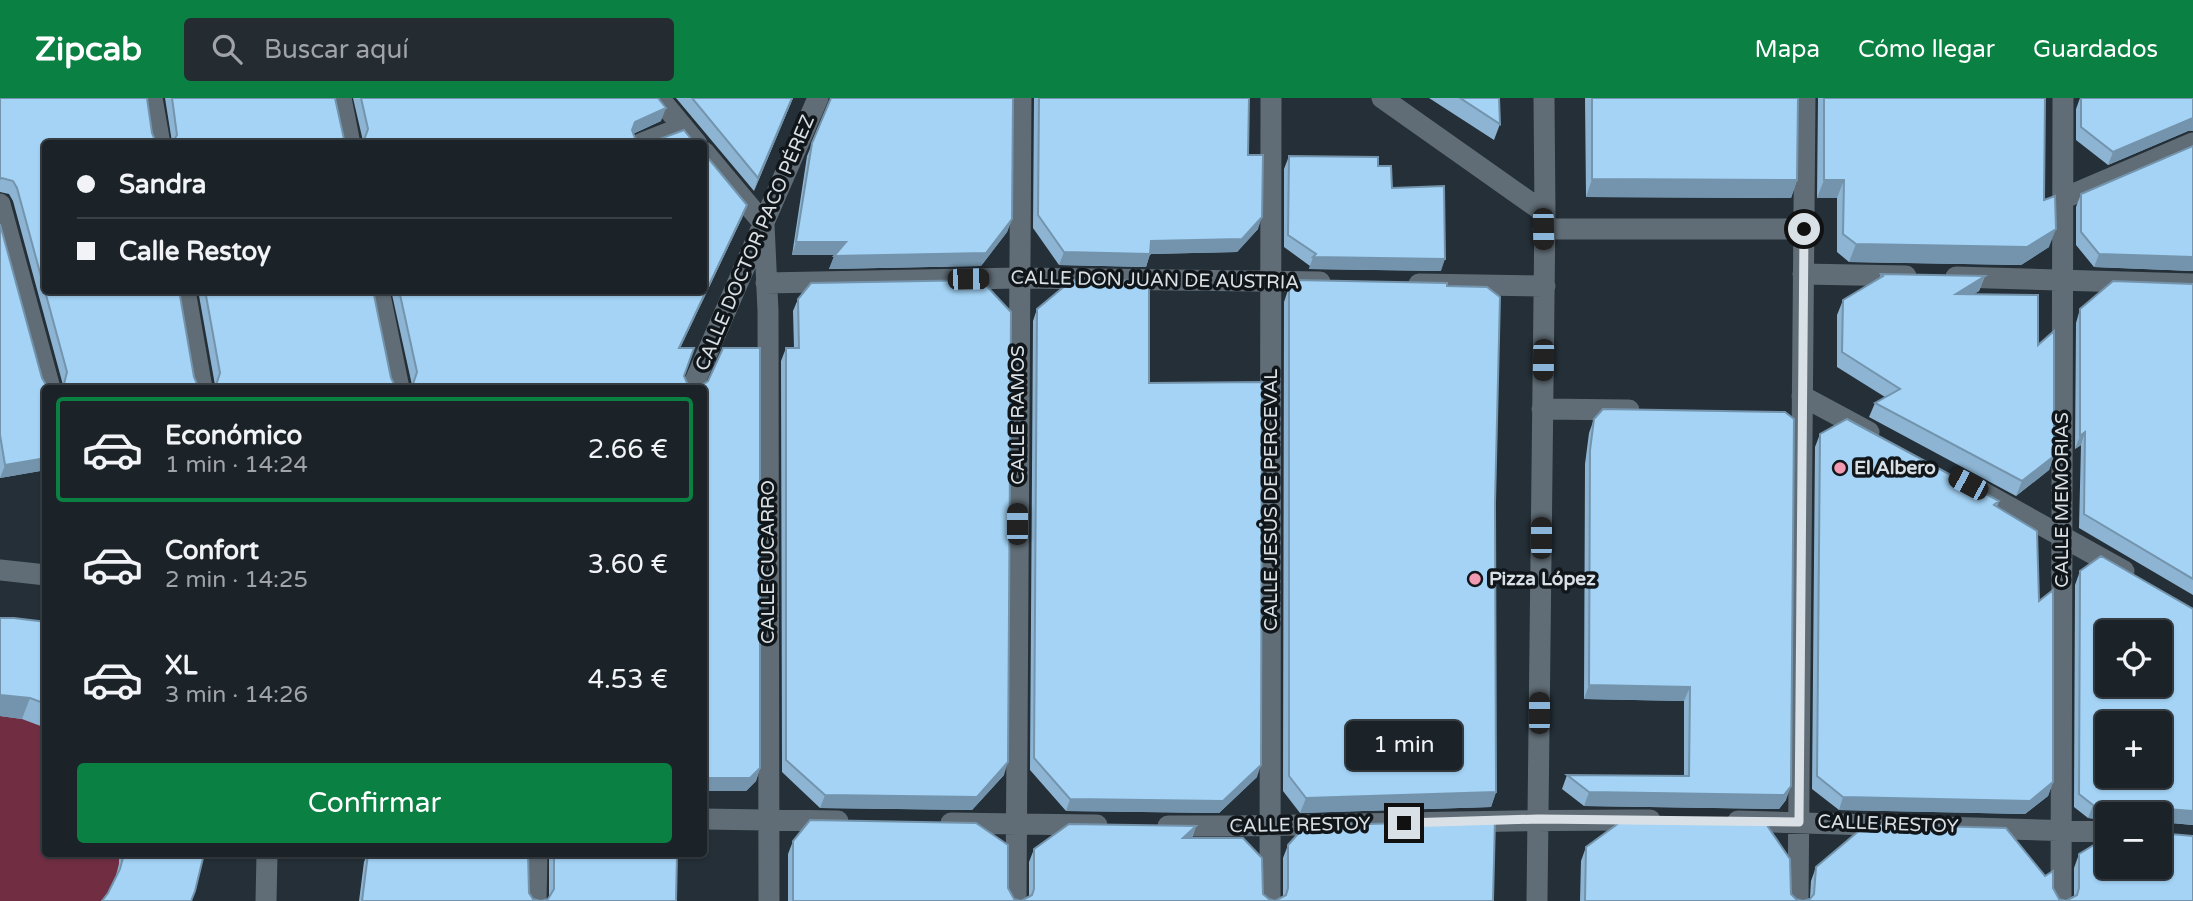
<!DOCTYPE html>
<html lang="es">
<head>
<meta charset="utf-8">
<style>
  body { margin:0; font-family:"Varela Round",sans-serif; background:#242b31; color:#f1f3f6; height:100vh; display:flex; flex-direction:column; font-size:26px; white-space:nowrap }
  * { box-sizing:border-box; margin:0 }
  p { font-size:23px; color:#a0a4a8 }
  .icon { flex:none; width:38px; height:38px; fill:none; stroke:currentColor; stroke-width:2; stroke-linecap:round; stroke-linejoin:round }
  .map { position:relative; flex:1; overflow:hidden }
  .details { position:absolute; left:42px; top:287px; width:665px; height:472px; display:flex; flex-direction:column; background:#1b2329; border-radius:7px; box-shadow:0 2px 5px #0004,0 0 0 2px #394046 }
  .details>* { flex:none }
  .guide { position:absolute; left:42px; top:42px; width:665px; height:154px; border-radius:7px; box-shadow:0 2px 5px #0004,0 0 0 2px #394046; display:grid; align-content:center; height:154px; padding:0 35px; background:#1b2329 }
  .fabs { position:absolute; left:2095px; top:522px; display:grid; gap:14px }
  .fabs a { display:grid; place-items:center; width:77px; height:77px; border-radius:7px; background:#1b2329; box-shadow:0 2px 5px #0004,0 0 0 2px #394046; font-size:35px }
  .end { position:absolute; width:32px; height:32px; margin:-16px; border:9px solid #dae1e6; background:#111; box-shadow:0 0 0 4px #111 }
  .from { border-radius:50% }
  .bubble { position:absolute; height:49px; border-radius:7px; background:#1b2329; box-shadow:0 2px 5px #0004,0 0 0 2px #394046; font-size:23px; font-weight:600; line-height:49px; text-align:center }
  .car { position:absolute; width:21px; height:42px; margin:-21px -10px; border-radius:9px; box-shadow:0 0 5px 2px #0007; background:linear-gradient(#222 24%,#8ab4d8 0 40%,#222 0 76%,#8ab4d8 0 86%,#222 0) }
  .guide b { display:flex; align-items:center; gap:24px; height:66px; font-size:26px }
  .guide b+b { border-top:2px solid #394046 }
  .guide i { width:18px; height:18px; background:#f1f3f6 }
  ul { padding:12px 0 0; list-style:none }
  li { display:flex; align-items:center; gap:21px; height:105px; margin:0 14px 10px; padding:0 21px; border:4px solid transparent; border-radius:7px }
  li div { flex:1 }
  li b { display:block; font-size:26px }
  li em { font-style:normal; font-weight:600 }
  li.on { border-color:#0b8043 }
  li>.icon { width:63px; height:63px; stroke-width:1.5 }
  .button { display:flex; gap:14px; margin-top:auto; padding:14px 35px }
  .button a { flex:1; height:80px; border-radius:7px; background:#0b8043; color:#fff; font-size:28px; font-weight:600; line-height:80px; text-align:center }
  header { display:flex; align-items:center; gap:42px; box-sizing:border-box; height:98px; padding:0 35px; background:#0b8043; color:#fff }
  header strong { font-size:33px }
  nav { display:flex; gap:38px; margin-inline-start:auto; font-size:24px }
  .search { width:490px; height:63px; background:#242b31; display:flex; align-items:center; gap:18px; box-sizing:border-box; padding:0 24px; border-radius:7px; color:#a0a4a8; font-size:26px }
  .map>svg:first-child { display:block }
</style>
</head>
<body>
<header>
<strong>Zipcab</strong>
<div class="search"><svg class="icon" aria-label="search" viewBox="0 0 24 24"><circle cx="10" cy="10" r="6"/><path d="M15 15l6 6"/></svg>Buscar aquí</div>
<nav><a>Mapa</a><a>Cómo llegar</a><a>Guardados</a></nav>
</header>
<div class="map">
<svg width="2193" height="803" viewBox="0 0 2193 803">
  <rect width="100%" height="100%" fill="#242f37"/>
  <path fill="#712e43" d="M0,541L45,548L46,756H198L190,803H0Z"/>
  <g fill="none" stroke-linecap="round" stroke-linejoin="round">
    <path stroke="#606d76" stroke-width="21" d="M152,0L160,46
      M341,0L350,46
      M659,0L697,46
      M1382,0L1545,115
      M640,46L683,29
      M704,54L764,126L768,213L769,803
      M2062,101L2193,45
      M0,106L50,290
      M1543,131H1804
      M1803,176L1906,178
      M1956,179L2193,186
      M766,185L1019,180L1320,184
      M1419,186L1545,188
      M185,192L202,290
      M379,192L399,290
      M692,290L818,0
      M1802,298L1869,334
      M1542,311L1629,312
      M1975,390L2124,473
      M0,472L46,477
      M704,721L838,723
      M1738,723L2107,734
      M951,725L1097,727
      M1168,728C1329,729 1489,721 1650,722
      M266,803L267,756
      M536,803L537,756
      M1016,803L1021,0
      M1270,803L1271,0
      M1537,803L1545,115L1544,0
      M1798,803L1805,0
      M2061,803L2063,0"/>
  </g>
  <path fill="#8db5d3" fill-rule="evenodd" d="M0,0H147L152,35L155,42L161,45L172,44L165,0H335L344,41L351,46H46V192H179L194,279L197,286L208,290L215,287L198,192H373L391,280L394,286L406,290L412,287L391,192H704V55L747,107L742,120L680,250H694L684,278L687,285L698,290L708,283L723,250H760V670L756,683L746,693H704V290H46V372L0,380V126L42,280L46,287L57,290L63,287L13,103L9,96L0,94Z
    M353,0H658L661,23L633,36L636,43L649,45L363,43Z
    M676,0H793L754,93Z
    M830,0H1013L1012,121L1007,134L981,168L829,171L835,157H792L807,58L830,3Z
    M1034,0H1249L1248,57L1258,131L1237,154L1150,156L1146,169L1059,167L1033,130Z
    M1429,0H1499L1500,26L1494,42Z
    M1585,0H1798L1797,82L1791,100L1586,99Z
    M1818,0H2045L2044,102L2049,149L2021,167L1849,164L1837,154V100H1817Z
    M2080,0H2193V33H2188L2108,67L2076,42V11Z
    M2193,48V173L2094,169L2076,147V109L2081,96Z
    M1289,58L1378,68L1392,90L1441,173L1309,171L1310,168L1284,149V71Z
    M1881,176L1985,178L1979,193L1974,196L2038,247L2054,358L2049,372L2016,398L1869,319L1875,305L1885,299L1837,269V217L1843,202L1879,181Z
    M2193,186V497L2079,430L2081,347L2075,351L2076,225L2080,211Z
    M1447,188L1495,405L1496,694L1491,709L1300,715L1283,693L1284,204L1289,189Z
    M798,201L1004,677L972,712L820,710L782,674L781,263L786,250H794L793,213Z
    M1037,211L1149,285L1257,679L1219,715L1066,713L1030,672L1033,223Z
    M1594,321L1786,702L1779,711L1584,708L1562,691L1567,677L1684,678V603L1584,601L1585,366L1589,335Z
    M1820,336L1999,403L1997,408L2039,503L2053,684L2048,698L2025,716L1839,712L1812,691L1815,349Z
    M2101,458L2193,511V727L2160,724V716H2107V722L2088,720L2074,709L2075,487L2080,473ZM2107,534H2160V586H2107ZM2107,625H2160V677H2107Z
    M0,520L46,524V630L22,621L0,618Z
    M1196,728L1192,740L1263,796L1269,801L1275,803L1283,798V760L1288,747L1493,803H788V756L793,743L1008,790L1014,801L1021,803L1029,798V764L1034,751Z
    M1586,749L1791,796L1796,801L1803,803L1810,800L1811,783L1816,769L2053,790L2059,801L2066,803L2074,798V770L2079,756L2193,803H1580L1581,763Z
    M119,756H204L195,793L191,803H102L108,795L115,781L119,766Z
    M367,756H528L529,795L533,801L541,803L548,801L549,799V756H677L676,803H359L364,764Z"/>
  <path fill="#7394ac" d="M792,0H793L754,93L758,80Z
    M666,10L661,23L630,37L635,24Z
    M2193,20V33H2188L2108,67L2113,54Z
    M1592,81L1797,82L1791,100L1586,99Z
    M1824,82H1844L1837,100H1817Z
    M747,107L742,120L674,263L679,250Z
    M1262,119L1258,131L1237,154L1149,156H1150L1146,169L1059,167L1064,154L1151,143Z
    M1012,121L1007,134L981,168L829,171L834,158Z
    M2056,131L2049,149L2021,167L1849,164L1856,146Z
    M796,144H846L841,157H792Z
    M2099,156L2193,159V173L2094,169Z
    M1313,159L1445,161L1441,173L1309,171Z
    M1985,178L1979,193L1951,210L1956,196Z
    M2085,334L2081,347L2075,351L2080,338Z
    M2054,358L2049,372L2016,398L2022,383Z
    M46,360V372L0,380L5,367Z
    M1589,587L1690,589L1684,603L1584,601Z
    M3,596L30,600L22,621L0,618V597Z
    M1008,664L1004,677L972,712L820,710L825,697Z
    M1261,667L1257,679L1219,715L1066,713L1070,701Z
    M760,670L756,683L746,693H704V680Z
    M2053,684L2048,698L2025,716L1839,712L1843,699Z
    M1791,688L1786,702L1779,711L1584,708L1589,694Z
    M1496,694L1491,709L1300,715L1306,700Z
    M2093,707L2118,709L2116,716H2107V722L2088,720Z
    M2166,711L2193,713V727L2160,724V716H2156L2158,712Z
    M1196,728L1191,741L1183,740Z"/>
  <path fill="#a4d3f5" stroke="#7394ac" stroke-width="2" fill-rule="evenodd" d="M0,0H147L152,35L155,42L161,45L173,43L177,37L172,0H335L344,41L351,46H46V192H179L194,279L197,286L208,290L216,287L220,275L205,192H373L391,280L394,286L406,290L413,286L417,274L399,192H704V55L747,107L679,250H694L684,278L687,285L698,290L708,283L723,250H760V670L750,680H704V290H46V360L5,367L0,337V126L42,280L46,287L57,290L64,286L67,274L17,90L13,83L2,80L0,81Z
    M361,0H658L666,10L635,24L632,32L636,43L649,45L684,32L695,46H358L364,42L368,31Z
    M692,0H792L758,80Z
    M831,0H1013L1012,121L986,155L834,158L846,144H796L812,45Z
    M1039,0H1249L1248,57H1263L1262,119L1242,141L1151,143L1150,156L1064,154L1038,117Z
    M1460,0H1499L1500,26Z
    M1592,0H1798L1797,82L1592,81Z
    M1824,0H2045L2044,102L2055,98L2056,131L2027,149L1856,146L1843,136L1844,82H1824Z
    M2081,0H2193V20L2113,54L2081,29Z
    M2193,48V159L2099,156L2081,134V96Z
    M1289,58L1378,59V68H1391L1392,90L1444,88L1445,161L1313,159L1316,156L1288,137Z
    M1881,176L1985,178L1956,196L2038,197V247L2054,233V358L2022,383L1875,305L1900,291L1842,254L1843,202L1883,178Z
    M981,182L1011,214L1008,664L977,699L825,697L786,662V250H799L798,201L811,185Z
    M1072,182L1149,183V285L1262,284L1261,667L1223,703L1070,701L1034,660L1037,211Z
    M1294,182L1447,185V188L1487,189L1500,199L1495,405L1496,694L1306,700L1289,678V189Z
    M2113,183L2193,186V481L2084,416L2085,334L2080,338V211Z
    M1603,311L1785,314L1794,321L1791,688L1784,697L1589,694L1567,677L1689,678L1690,589L1589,587L1590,352L1594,321Z
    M1847,321L1999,403L1994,407L2037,433L2039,503L2053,492V684L2030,703L1843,699L1817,678L1820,336Z
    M2101,458L2193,511V713L2166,711L2158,712L2156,716H2124L2118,709L2093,707L2079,696L2080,473ZM2107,534H2160V586H2107ZM2107,625H2160V677H2107Z
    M0,520H14L46,524V606L30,600L0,597Z
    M810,722L976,725L1008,747V790L1014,801L1021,803L1032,797L1034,791V751L1069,726L1196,728L1183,740H1243L1262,760L1263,796L1269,801L1275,803L1286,797L1288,790V747L1305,728L1495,722L1493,803H793V743Z
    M1623,722L1764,723L1790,761L1791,796L1796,801L1803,803L1810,801L1814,796L1816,769L1867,726L2006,730L2045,778L2053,773V790L2059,801L2066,803L2077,797L2079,790V756L2107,739V768H2160V735L2193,738V803H1585L1586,749Z
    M124,756H204L195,793L191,803H102L108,795L120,771Z
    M368,756H528L529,795L533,801L541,803L548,801L554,791V756H677L676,803H362Z"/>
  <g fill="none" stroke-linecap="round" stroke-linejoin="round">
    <path stroke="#dae1e6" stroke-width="9" d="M1404,725L1538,721L1799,724L1804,131"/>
  </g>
  <g fill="#f19ab1" stroke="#11161a" stroke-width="2.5">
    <circle cx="1840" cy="370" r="7"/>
    <circle cx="1475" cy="481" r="7"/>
  </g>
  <g text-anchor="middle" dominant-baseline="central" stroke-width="7" stroke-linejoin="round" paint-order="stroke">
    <g font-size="19" fill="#dae1e6" stroke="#11161a">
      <text transform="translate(755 145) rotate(-67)">CALLE DOCTOR PACO PÉREZ</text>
      <text transform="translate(1155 182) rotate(1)">CALLE DON JUAN DE AUSTRIA</text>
      <text transform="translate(1018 317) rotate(-90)">CALLE RAMOS</text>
      <text transform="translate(1271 402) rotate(-90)">CALLE JESÚS DE PERCEVAL</text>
      <text transform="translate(2062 402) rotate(-90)">CALLE MEMORIAS</text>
      <text transform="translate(768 464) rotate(-90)">CALLE CUCARRO</text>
      <text transform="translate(1888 726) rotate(2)">CALLE RESTOY</text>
      <text transform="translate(1300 727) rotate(-1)">CALLE RESTOY</text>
    </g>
    <g font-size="19" font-weight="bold" fill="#dae1e6" stroke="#11161a" text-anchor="start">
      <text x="1854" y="370">El Albero</text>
      <text x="1489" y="481">Pizza López</text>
    </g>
  </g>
</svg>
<div class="fabs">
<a><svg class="icon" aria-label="locate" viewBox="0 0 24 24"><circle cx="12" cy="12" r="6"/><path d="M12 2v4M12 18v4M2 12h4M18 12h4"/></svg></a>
<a>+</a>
<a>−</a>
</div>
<i class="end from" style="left:1804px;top:131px"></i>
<i class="end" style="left:1404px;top:725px"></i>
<div class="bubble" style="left:1346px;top:623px;width:116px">1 min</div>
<i class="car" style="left:1543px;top:131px;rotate:179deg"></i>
<i class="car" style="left:968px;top:181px;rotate:89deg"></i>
<i class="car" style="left:1543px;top:262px;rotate:181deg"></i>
<i class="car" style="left:1968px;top:386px;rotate:298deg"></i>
<i class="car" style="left:1017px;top:426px;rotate:0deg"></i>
<i class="car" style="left:1541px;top:440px;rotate:0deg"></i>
<i class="car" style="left:1539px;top:615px;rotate:0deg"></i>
<div class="guide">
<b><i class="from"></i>Sandra</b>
<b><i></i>Calle Restoy</b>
</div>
<section class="details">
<ul>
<li class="on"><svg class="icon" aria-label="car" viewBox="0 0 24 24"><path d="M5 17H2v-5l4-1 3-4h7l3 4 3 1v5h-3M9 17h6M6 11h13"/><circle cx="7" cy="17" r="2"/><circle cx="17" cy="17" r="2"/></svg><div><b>Económico</b><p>1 min · 14:24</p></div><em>2.66 €</em></li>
<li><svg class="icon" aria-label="car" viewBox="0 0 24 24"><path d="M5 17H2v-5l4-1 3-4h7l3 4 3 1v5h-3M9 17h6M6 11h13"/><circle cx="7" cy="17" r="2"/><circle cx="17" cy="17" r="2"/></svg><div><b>Confort</b><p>2 min · 14:25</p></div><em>3.60 €</em></li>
<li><svg class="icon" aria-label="car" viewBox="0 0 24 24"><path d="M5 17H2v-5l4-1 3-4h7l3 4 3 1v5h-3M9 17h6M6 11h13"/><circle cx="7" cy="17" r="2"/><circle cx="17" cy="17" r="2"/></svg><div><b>XL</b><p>3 min · 14:26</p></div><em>4.53 €</em></li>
</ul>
<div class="button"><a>Confirmar</a></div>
</section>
</div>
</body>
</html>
